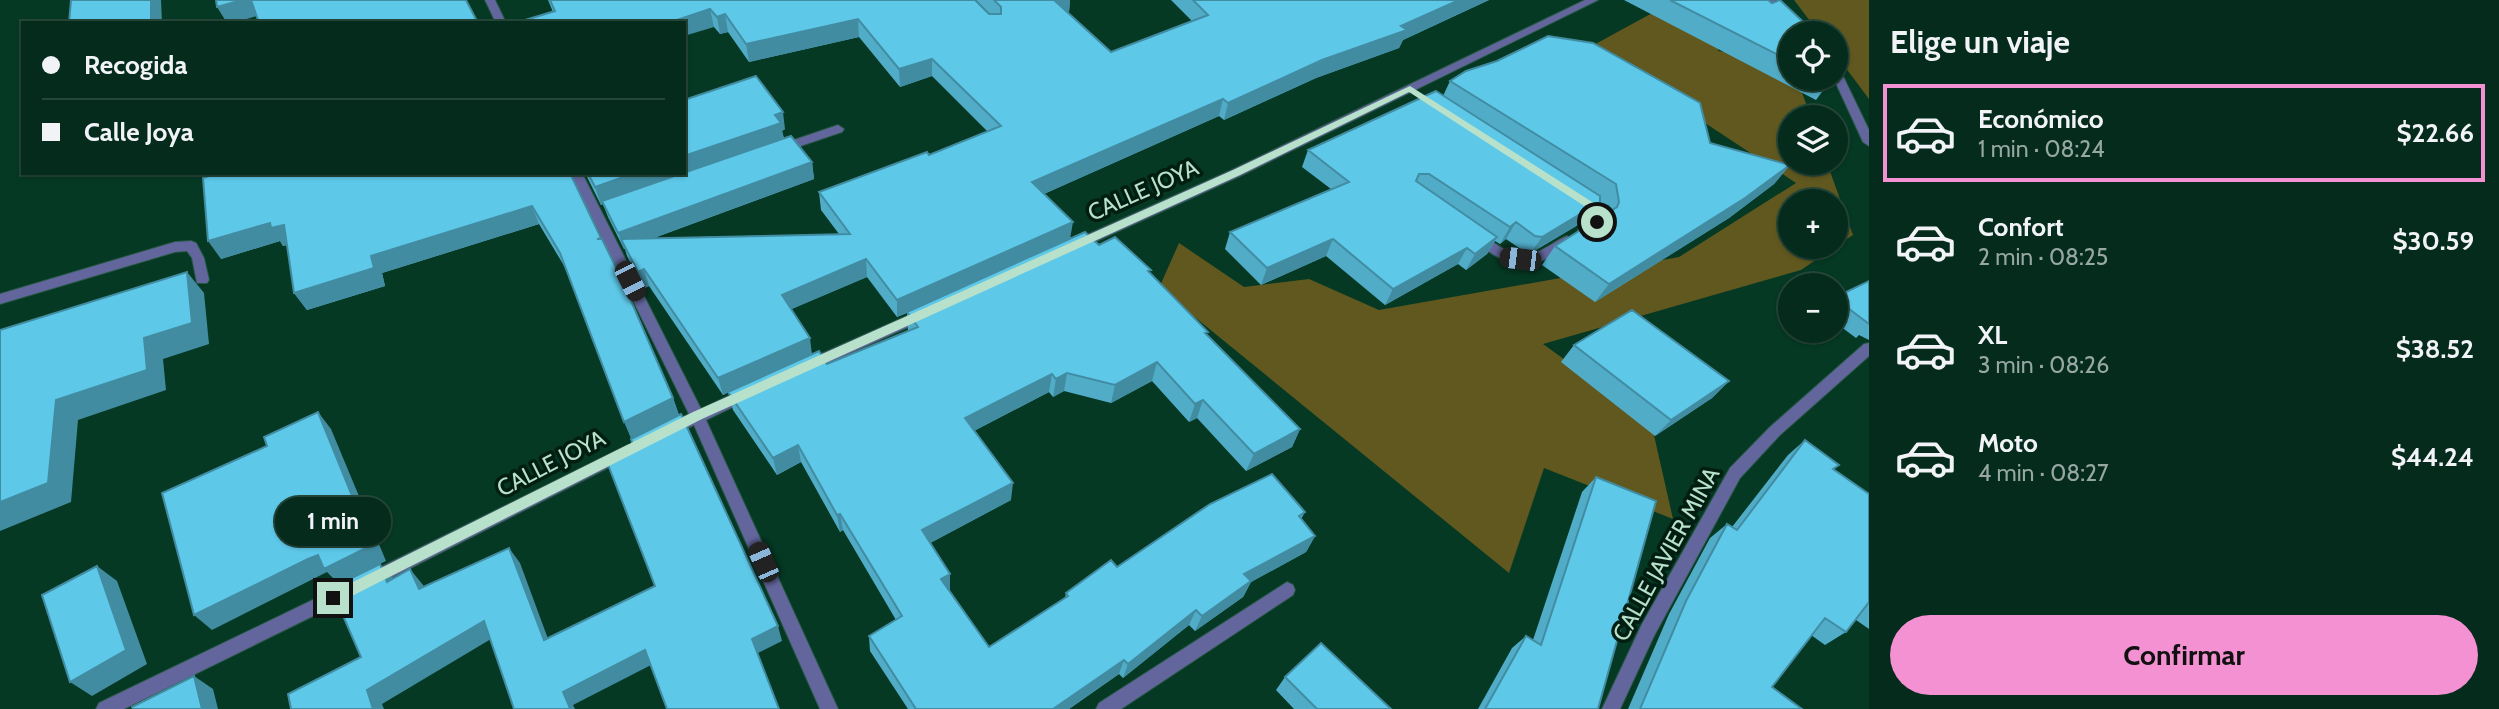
<!DOCTYPE html>
<html lang="es">
<head>
<meta charset="utf-8">
<style>
  body { margin:0; font-family:Cabin,sans-serif; background:#0d3324; color:#f1f3f6; height:100vh; display:flex; flex-direction:column; font-size:26px; white-space:nowrap }
  * { box-sizing:border-box; margin:0 }
  p { font-size:23px; color:#97a7a3 }
  .icon { flex:none; width:38px; height:38px; fill:none; stroke:currentColor; stroke-width:2; stroke-linecap:round; stroke-linejoin:round }
  .map { position:relative; flex:1; overflow:hidden }
  .sheet { display:flex; flex-direction:column; background:#042b1b; width:630px }
  .sheet>* { flex:none }
  .banner { position:absolute; left:21px; top:21px; width:665px; height:154px; border-radius:0px; box-shadow:0 2px 5px #0004,0 0 0 2px #25473a; display:grid; align-content:center; height:154px; padding:0 21px; background:#042b1b }
  .controls { position:absolute; left:1778px; top:21px; display:grid; gap:14px }
  .controls a { display:grid; place-items:center; width:70px; height:70px; border-radius:50%; background:#042b1b; box-shadow:0 2px 5px #0004,0 0 0 2px #25473a; font-size:35px }
  .end { position:absolute; width:32px; height:32px; margin:-16px; border:9px solid #b7e1ca; background:#111; box-shadow:0 0 0 4px #111 }
  .from { border-radius:50% }
  .bubble { position:absolute; height:49px; border-radius:24px; background:#042b1b; box-shadow:0 2px 5px #0004,0 0 0 2px #25473a; font-size:23px; font-weight:800; line-height:49px; text-align:center }
  .car { position:absolute; width:21px; height:42px; margin:-21px -10px; border-radius:9px; box-shadow:0 0 5px 2px #0007; background:linear-gradient(#222 24%,#8ab4d8 0 40%,#222 0 76%,#8ab4d8 0 86%,#222 0) }
  .banner b { display:flex; align-items:center; gap:24px; height:66px; font-size:26px }
  .banner b+b { border-top:2px solid #25473a }
  .banner i { width:18px; height:18px; background:#f1f3f6 }
  ul { padding:0; list-style:none }
  li { display:flex; align-items:center; gap:21px; height:98px; margin:0 14px 10px; padding:0 7px; border:4px solid transparent; border-radius:0px }
  li div { flex:1 }
  li b { display:block; font-size:26px }
  li em { font-style:normal; font-weight:800 }
  li.current { border-color:#f491d3 }
  li>.icon { width:63px; height:63px; stroke-width:1.5 }
  h2 { padding:0 21px; font-size:32px; line-height:84px }
  .cta { display:flex; gap:14px; margin-top:auto; padding:14px 21px }
  .cta a { flex:1; height:80px; border-radius:42px; background:#f491d3; color:#111; font-size:28px; font-weight:800; line-height:80px; text-align:center }
  main { display:flex; flex:1; min-height:0 }
  .map>svg:first-child { display:block }
</style>
</head>
<body>
<main>
<div class="map">
<svg width="1869" height="709" viewBox="0 0 1869 709">
  <rect width="100%" height="100%" fill="#053924"/>
  <path fill="#60581f" d="M1676,0H1733L1718,51L1790,59V79H1797L1811,117H1790V163H1827L1853,235L1836,246V201H1790V247H1835L1801,270L1543,344L1651,422L1673,519L1544,468L1509,573L1159,288L1179,243L1244,287L1309,279L1379,310L1679,257L1796,183L1590,47Z
    M1794,0H1869V99L1836,55V33H1819Z"/>
  <g fill="none" stroke-linecap="round" stroke-linejoin="round">
    <g stroke="#255742" stroke-width="2">
      <path id="street" d="M485,0H495L506,23H496Z
        M1585,0H1598L1240,176L1081,248H1071L1070,245L1071,242L1232,170Z
        M1764,0H1775L1805,33H1794Z
        M1836,69L1841,72L1869,130V146L1863,142L1834,79H1836Z
        M838,125L844,129L842,132L780,153L774,149L776,146Z
        M570,173H582L701,409L748,387L753,389L755,393L753,397L706,420L838,709H820L694,425L668,437L663,435L661,431L663,427L689,414Z
        M1581,195L1603,209L1601,225L1584,234L1578,230L1591,220V211L1575,199L1577,196Z
        M1477,234C1496,240 1510,261 1532,254C1545,250 1555,241 1567,236L1573,241C1567,248 1558,252 1550,257C1518,273 1499,259 1473,241L1471,238Z
        M191,241L196,243L204,258L209,280L207,283H197L192,258L187,251L175,252L0,304V294L175,242Z
        M923,309L930,314L928,318L813,370H803L801,366L803,362Z
        M1869,343V356L1780,435L1740,478L1654,636L1620,709H1602L1642,624L1730,468L1770,427L1864,344Z
        M628,445L633,447L636,451L633,455L377,585L371,588L365,585L363,580L365,575Z
        M352,581L358,584L360,589L358,594L124,709H96L99,703Z
        M1287,582L1293,585L1295,590L1293,595L1121,709H1096L1099,703Z"/>
    </g>
    <use href="#street" fill="#63669c" fill-rule="evenodd"/>
  </g>
  <path fill="#51acc8" fill-rule="evenodd" d="M548,0H975L989,14H990L976,0H1070L1069,12H1067L1111,52L1192,21L1171,0H1489L1403,40L1399,48L1316,78L1224,120L1219,116L1044,194L1071,238L1099,245L1150,273L1207,335L1300,429L1292,447L1246,471L1197,418L1189,422L1152,381L1111,403L1064,391L1053,397L1049,392L974,431L1011,500L930,543L950,574V590H949L989,647L1065,598L1066,593L1117,567L1305,512L1301,519L1315,536L1306,552L1251,582L1243,597L1195,631L1189,625L1123,678L1119,674L1069,709H908L870,651L869,636L896,620L843,530L840,532L801,462L777,475L733,410L728,392L723,395L649,286L643,289L627,256L625,249H624L608,217L603,204L601,205L585,173H684V100L785,129L782,131L784,138L812,162L814,179L654,238L839,234L821,210L819,192L929,155L988,132L932,76L900,87L859,37L749,62L728,32L720,34L714,27L553,12ZM867,277L897,317L907,313L908,331L827,364L812,354L791,309Z
    M1624,0H1768L1772,3L1790,33V79H1830V81L1816,100Z
    M1450,81L1710,143L1790,165L1774,184L1729,218L1595,302L1542,265L1555,246L1604,215L1602,204L1600,202L1588,219L1531,253L1525,252L1506,239L1500,244L1495,241L1487,254L1466,270L1458,264L1385,305L1326,256L1261,285L1225,249L1230,232L1331,189L1302,167L1308,150L1443,96Z
    M570,173L673,398L679,415L631,438L566,269L539,224L382,273L385,286L307,310L294,293L287,245L283,246L280,241L221,259L218,174Z
    M1869,281V340L1859,335L1856,338L1836,323V297Z
    M1574,345L1729,381L1712,398L1655,436L1561,362Z
    M1805,440L1834,469L1869,494V629L1856,620L1846,632L1825,645L1811,635L1772,687L1802,709H1628L1669,614L1710,538L1727,524L1732,527L1788,455Z
    M1596,477L1598,709H1478L1512,648L1526,636L1533,640L1582,492Z
    M1285,677L1391,709H1294L1276,690Z"/>
  <path fill="#428ca2" d="M151,0H161L162,23H151Z
    M242,0H251L260,15L233,23H227L217,7Z
    M1054,0H1070L1069,12L1052,17Z
    M1459,0H1489L1403,40L1399,48L1316,78L1224,120L1228,103Z
    M710,9L714,27L684,36V23H668Z
    M725,14L728,32L720,34L717,17Z
    M858,19L859,37L749,62L746,44Z
    M932,59V76L900,87L899,69Z
    M1223,99L1219,116L1030,200L1032,182Z
    M783,112L785,129L782,131L784,141L601,205L595,187L635,173H684V156Z
    M812,162L814,179L626,248L621,239L625,249H624L618,233Z
    M1790,165L1774,184L1729,218L1595,302L1609,284Z
    M1600,202L1588,219L1531,253L1542,237Z
    M532,206L539,224L382,273L385,286L307,310L294,293L371,256Z
    M1073,222L1070,239L897,317V300Z
    M1516,222L1506,239L1500,244L1510,227Z
    M270,223L284,225L296,242L283,246L280,241L221,259L208,241Z
    M1497,237L1487,254L1466,270L1475,254Z
    M1333,239L1326,256L1261,285L1267,268Z
    M1467,248L1458,264L1385,305L1393,289Z
    M866,259L867,277L785,312L782,295Z
    M644,269L649,286L643,289L638,272Z
    M187,272L204,293L209,344L163,359L166,390L78,420L71,502L0,531V502L56,400L144,338Z
    M810,338L812,355L723,395L718,378Z
    M1157,362L1152,381L1111,403L1115,385Z
    M1067,373L1064,391L1053,397L1056,379Z
    M1052,374L1049,392L964,436L965,418Z
    M1729,381L1712,398L1655,436L1671,420Z
    M673,398L679,415L631,438L624,422Z
    M1203,400L1197,418L1189,422L1195,404Z
    M318,412L331,429L386,561L339,584L327,572L323,574L212,630L194,615Z
    M1300,429L1292,447L1246,471L1254,454Z
    M798,445L801,462L777,475L773,458Z
    M1013,483L1011,500L923,547L922,530Z
    M840,514L843,530L840,532L837,515Z
    M1315,536L1306,552L1251,582L1243,597L1195,631L1202,616L1244,574Z
    M509,548L520,563L554,655L544,640Z
    M380,564L394,579L387,582Z
    M97,566L117,581L147,664L92,696L70,682Z
    M410,569L423,585L432,604L419,589Z
    M950,574V590L940,595L941,579Z
    M1196,610L1189,625L1123,678L1128,664Z
    M484,621L496,636L382,704L384,709H373L367,690Z
    M778,626L782,641L756,654L752,639Z
    M645,650L653,664L573,705L575,709H568L563,692Z
    M1124,660L1119,674L1069,709H1053Z
    M194,676L213,689L218,709H202Z"/>
  <path fill="#5ec8e8" stroke="#428ca2" stroke-width="2" d="M71,0H151V23H69Z
    M216,0H242L217,7Z
    M251,0H466L478,23H259Z
    M550,0H975L989,14H1001V7L994,0H1054L1111,52L1208,15L1193,0H1459L1401,26L1407,30L1322,60L1228,103L1223,99L1032,182L1073,222L897,300L866,259L782,295L810,338L718,378L644,269L638,272L621,239L850,234L819,192L927,152L929,155L1001,126L932,59L899,69L858,19L746,44L725,14L717,17L710,9L668,23H515L555,11Z
    M1670,0H1768L1772,3L1780,0L1815,33H1790V61Z
    M1548,36L1593,43L1700,103L1710,143L1790,165L1745,198L1609,284L1555,246L1617,207L1619,202L1616,184L1450,81L1466,71L1497,61Z
    M756,76L783,112L775,115L781,123L684,156V100Z
    M1436,91L1600,196V202L1542,237L1535,236L1516,222L1510,227L1429,174H1419L1416,181L1497,237L1475,254L1467,248L1393,289L1333,239L1267,268L1230,232L1349,182L1308,150Z
    M791,136L812,162L618,233L602,201Z
    M218,173H570L601,238L597,239H602L622,280L673,398L624,422L560,253L532,206L371,256L374,268L294,293L284,225L271,228L270,223L208,241L203,178Z
    M588,173H635L595,187Z
    M1085,232L1099,245L1115,237L1151,270L1148,271L1208,332L1205,333L1300,429L1254,454L1203,400L1195,404L1157,362L1115,385L1067,373L1056,379L1052,374L965,418L1013,483L922,530L950,574L941,579L989,647L1068,596L1066,593L1111,560L1117,567L1210,504L1272,474L1305,512L1299,516L1315,536L1244,574L1251,581L1202,616L1196,610L1128,664L1124,660L1053,709H916L869,636L902,616L840,514L837,515L798,445L773,458L728,392L819,351L827,364L918,327L907,312Z
    M187,272L192,323L144,338L147,370L56,400L48,483L0,502V330Z
    M1869,281V324L1836,299V297Z
    M1632,310L1729,381L1671,420L1574,345Z
    M318,412L372,545L324,569L318,555L308,559L194,615L162,493L267,446L264,437Z
    M681,414L778,626L752,639L779,709H667L645,650L563,692L570,708L568,709H514L484,621L367,690L373,709H291L288,694L361,657L331,588L380,564L387,582L410,569L419,589L509,548L544,640L655,586L607,462L633,445L631,439Z
    M1805,440L1839,465L1833,469L1869,494V602L1846,632L1825,618L1772,687L1802,709H1640L1686,601L1727,524L1737,530Z
    M1596,477L1656,501L1598,709H1485L1526,636L1541,645Z
    M97,566L126,650L70,682L42,595Z
    M1321,643L1391,709H1317L1285,677Z
    M194,676L202,709H133L132,707Z"/>
  <path fill="#b7e1ca" d="M1410,86L1600,207L1601,224H1594L1592,211L1409,92L1240,175L702,419L338,603H329V594L693,412L1233,170Z"/>
  <g text-anchor="middle" dominant-baseline="central" stroke-width="7" stroke-linejoin="round" paint-order="stroke">
    <g font-size="23" fill="#b7e1ca" stroke="#021d11">
      <text transform="translate(1143 190) rotate(-24)">CALLE JOYA</text>
      <text transform="translate(551 463) rotate(-27)">CALLE JOYA</text>
      <text transform="translate(1666 554) rotate(-61)">CALLE JAVIER MINA</text>
    </g>
  </g>
</svg>
<div class="controls">
<a><svg class="icon" aria-label="locate" viewBox="0 0 24 24"><circle cx="12" cy="12" r="6"/><path d="M12 2v4M12 18v4M2 12h4M18 12h4"/></svg></a>
<a><svg class="icon" aria-label="layers" viewBox="0 0 24 24"><path d="M12 4l9 5-9 5-9-5zM3 14l9 5 9-5"/></svg></a>
<a>+</a>
<a>−</a>
</div>
<i class="end from" style="left:1597px;top:222px"></i>
<i class="end" style="left:333px;top:598px"></i>
<div class="bubble" style="left:275px;top:497px;width:116px">1 min</div>
<i class="car" style="left:1520px;top:259px;rotate:277deg"></i>
<i class="car" style="left:630px;top:281px;rotate:153deg"></i>
<i class="car" style="left:763px;top:562px;rotate:336deg"></i>
<div class="banner">
<b><i class="from"></i>Recogida</b>
<b><i></i>Calle Joya</b>
</div>
</div>
<section class="sheet">
<h2>Elige un viaje</h2>
<ul>
<li class="current"><svg class="icon" aria-label="car" viewBox="0 0 24 24"><path d="M5 17H2v-5l4-1 3-4h7l3 4 3 1v5h-3M9 17h6M6 11h13"/><circle cx="7" cy="17" r="2"/><circle cx="17" cy="17" r="2"/></svg><div><b>Económico</b><p>1 min · 08:24</p></div><em>$22.66</em></li>
<li><svg class="icon" aria-label="car" viewBox="0 0 24 24"><path d="M5 17H2v-5l4-1 3-4h7l3 4 3 1v5h-3M9 17h6M6 11h13"/><circle cx="7" cy="17" r="2"/><circle cx="17" cy="17" r="2"/></svg><div><b>Confort</b><p>2 min · 08:25</p></div><em>$30.59</em></li>
<li><svg class="icon" aria-label="car" viewBox="0 0 24 24"><path d="M5 17H2v-5l4-1 3-4h7l3 4 3 1v5h-3M9 17h6M6 11h13"/><circle cx="7" cy="17" r="2"/><circle cx="17" cy="17" r="2"/></svg><div><b>XL</b><p>3 min · 08:26</p></div><em>$38.52</em></li>
<li><svg class="icon" aria-label="car" viewBox="0 0 24 24"><path d="M5 17H2v-5l4-1 3-4h7l3 4 3 1v5h-3M9 17h6M6 11h13"/><circle cx="7" cy="17" r="2"/><circle cx="17" cy="17" r="2"/></svg><div><b>Moto</b><p>4 min · 08:27</p></div><em>$44.24</em></li>
</ul>
<div class="cta"><a>Confirmar</a></div>
</section>
</main>
</body>
</html>
